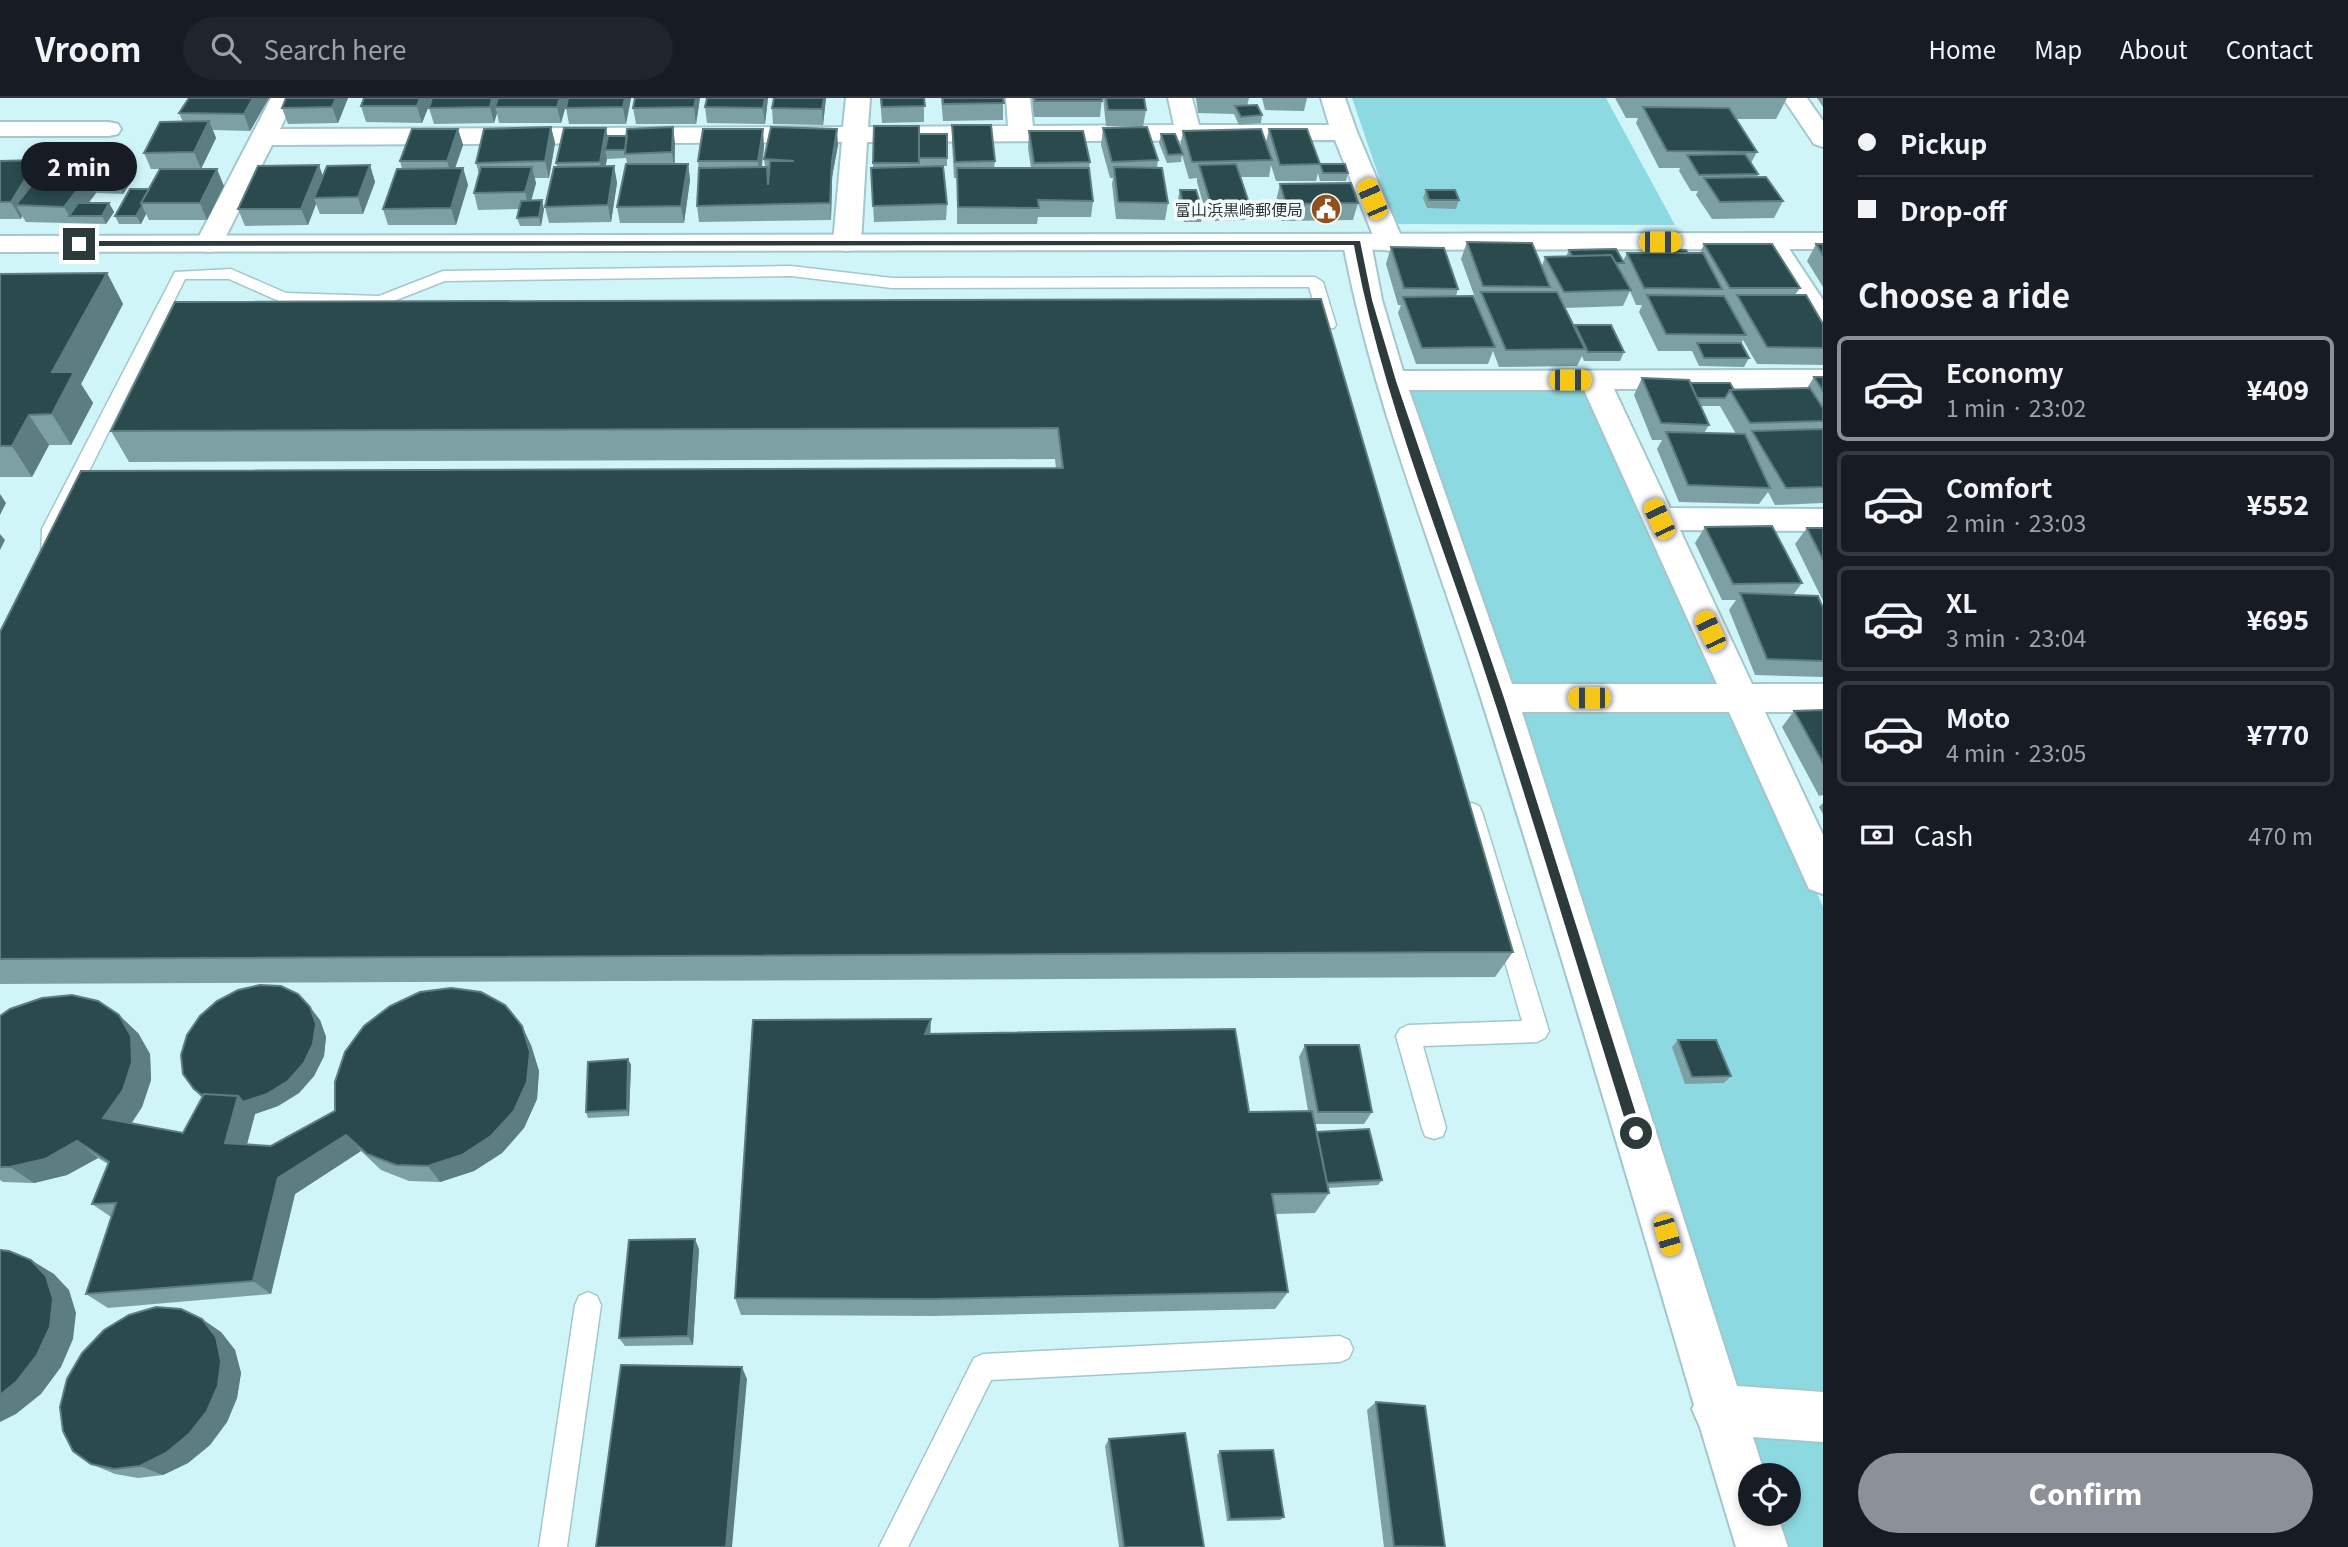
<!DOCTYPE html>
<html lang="en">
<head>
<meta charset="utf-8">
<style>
  body { margin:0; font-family:Georgia,"Noto Sans JP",serif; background:#20242c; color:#f1f3f6; height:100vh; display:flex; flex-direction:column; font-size:26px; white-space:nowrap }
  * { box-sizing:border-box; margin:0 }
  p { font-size:23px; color:#9ea1a6 }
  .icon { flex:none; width:38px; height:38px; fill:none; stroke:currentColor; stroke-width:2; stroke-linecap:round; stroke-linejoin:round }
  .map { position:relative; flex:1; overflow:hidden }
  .panel { display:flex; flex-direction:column; background:#171b24; width:525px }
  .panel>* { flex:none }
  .banner { display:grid; align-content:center; height:154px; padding:0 35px; background:#171b24 }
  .tools { position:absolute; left:1738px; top:1365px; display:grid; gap:14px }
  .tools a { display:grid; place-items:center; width:63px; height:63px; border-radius:50%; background:#171b24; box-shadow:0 4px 10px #0003; font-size:35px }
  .end { position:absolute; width:32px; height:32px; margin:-16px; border:9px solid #2c3a3c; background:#fff; box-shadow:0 0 0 4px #fff }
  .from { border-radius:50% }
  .bubble { position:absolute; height:49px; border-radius:24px; background:#171b24; box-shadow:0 4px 10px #0003; font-size:23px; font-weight:800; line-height:49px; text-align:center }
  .car { position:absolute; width:21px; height:42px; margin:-21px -10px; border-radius:9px; box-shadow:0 0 5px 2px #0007; background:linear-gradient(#f5c518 24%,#345 0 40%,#f5c518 0 76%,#345 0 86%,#f5c518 0) }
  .banner b { display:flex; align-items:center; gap:24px; height:66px; font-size:26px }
  .banner b+b { border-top:2px solid #363941 }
  .banner i { width:18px; height:18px; background:#f1f3f6 }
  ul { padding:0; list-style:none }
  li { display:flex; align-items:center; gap:21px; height:105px; margin:0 14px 10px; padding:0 21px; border:4px solid #363941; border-radius:10px }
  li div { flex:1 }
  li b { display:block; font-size:26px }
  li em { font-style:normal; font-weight:800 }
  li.current { border-color:#8c9099 }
  li>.icon { width:63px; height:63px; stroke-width:1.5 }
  h2 { padding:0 35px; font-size:32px; line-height:84px }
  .pay { display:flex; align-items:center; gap:18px; height:77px; padding:0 35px; font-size:26px }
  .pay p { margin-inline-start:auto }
  .primary-button { display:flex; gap:14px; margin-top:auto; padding:14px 35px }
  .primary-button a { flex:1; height:80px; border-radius:42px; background:#8c9099; color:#fff; font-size:28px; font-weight:800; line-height:80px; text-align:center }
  header { display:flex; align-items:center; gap:42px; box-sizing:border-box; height:98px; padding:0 35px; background:#171b24; border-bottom:2px solid #363941 }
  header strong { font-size:33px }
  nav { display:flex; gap:38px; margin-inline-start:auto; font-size:24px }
  .search { width:490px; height:63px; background:#20242c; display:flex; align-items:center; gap:18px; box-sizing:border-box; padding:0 24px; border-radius:38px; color:#9ea1a6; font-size:26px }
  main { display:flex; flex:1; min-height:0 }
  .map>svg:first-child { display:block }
</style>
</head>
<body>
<header>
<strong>Vroom</strong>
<div class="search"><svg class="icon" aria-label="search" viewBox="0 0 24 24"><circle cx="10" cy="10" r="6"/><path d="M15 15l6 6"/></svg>Search here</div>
<nav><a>Home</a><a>Map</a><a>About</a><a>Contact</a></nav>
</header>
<main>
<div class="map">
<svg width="1823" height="1449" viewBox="0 0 1823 1449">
  <rect width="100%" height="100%" fill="#d0f5f9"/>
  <path fill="#8dd9e2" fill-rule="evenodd" d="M1352,0H1606L1675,127L1395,126Z
    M1381,285H1589L1666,445L1823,809V1449H1743ZM1750,1377H1788V1416H1750Z"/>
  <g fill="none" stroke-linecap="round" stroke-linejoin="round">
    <g stroke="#a3c7cb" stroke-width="3">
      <path id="service" d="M791,168L892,180L1315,179L1323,184L1336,227L1334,230H1322L1309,189L892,190L791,178L445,183L381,208L283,205L229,181H185L60,431L59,460L56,465H44L41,460L42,431L175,174L231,171L286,195L379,198L443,173Z
        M1472,705L1479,708L1482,714L1549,933L1545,940L1537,944L1423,948L1446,1030L1443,1038L1434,1041L1425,1038L1422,1030L1396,938L1400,931L1408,927L1522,923L1462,714L1465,708Z
        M588,1194L597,1198L601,1207L567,1449H539L575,1207L579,1198Z
        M1340,1238L1349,1242L1353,1251L1349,1260L1340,1264L991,1282L908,1449H879L974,1260L983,1256Z"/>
    </g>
    <g stroke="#a3c7cb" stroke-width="4">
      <path id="minor" d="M271,0H295L280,31L843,29L846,0H870L868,29L1008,28L1006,0H1030L1033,28L1174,27L1168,0H1192L1199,27H1329L1321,0H1345L1357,34L1404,145L1400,151L1390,153L1380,151L1376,145L1335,42L867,44L861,145L857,151L847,153L837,151L833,145L842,44L272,47L219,152L209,154L199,152L195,146Z
        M1783,0H1807L1823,23V49L1814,46Z
        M0,24H109L118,26L121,31L118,36L109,38H0Z
        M1770,135L1780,137L1823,202V232L1813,229L1756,143L1760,137Z
        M1357,137L1367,139L1371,145L1382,202L1403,273L1823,272V290L1614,291L1670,410L1823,411V433L1680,432L1752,586H1823V614H1765L1823,737V796L1809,791L1729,614H1522L1737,1288L1823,1294V1344L1753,1339L1765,1377H1750V1416H1777L1788,1449H1736L1700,1329L1692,1311L1694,1307C1625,1071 1555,835 1481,600C1433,449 1372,301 1343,145L1347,139ZM1409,292H1584L1717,586H1512Z"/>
    </g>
    <g stroke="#a3c7cb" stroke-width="4">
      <path id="tertiary" d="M1823,135V151L0,154V138Z"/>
    </g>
    <use href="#service" fill="#fff" fill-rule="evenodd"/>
    <use href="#minor" fill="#fff" fill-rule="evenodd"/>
    <use href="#tertiary" fill="#fff" fill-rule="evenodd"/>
  </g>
  <path fill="#7da0a4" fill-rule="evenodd" d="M269,0L250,33L213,32L216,40L201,71L224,88L207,122H149L146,116L141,126H119L115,118L149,91L160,71H151L144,55L183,24L179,15Z
    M348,0L338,25L288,26L282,10Z
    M432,0L422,25L366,24L361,8Z
    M568,0L561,25H499L497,15L494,25L434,26L429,10Z
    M568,0H631L626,26H569L566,10Z
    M635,0H700L696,26H636L633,10Z
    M768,0L765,26L707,25L705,9Z
    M826,0L823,27L773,26L772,10Z
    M880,0H924V24L882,25Z
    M941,0H1003V22L943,23Z
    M1032,0H1102L1100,19H1034Z
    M1103,0H1144L1146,12L1143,29L1106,28Z
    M1196,0H1249L1247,8L1262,17L1261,25L1239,27L1234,16L1198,15Z
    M1262,0H1307L1304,13L1265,12Z
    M1615,0H1787L1776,21H1736L1757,54L1751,65L1758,76L1757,79L1783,103L1774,120L1712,121L1696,97L1698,93H1691L1679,73L1680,70H1659L1636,25L1638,20H1626Z
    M1817,0H1823V9Z
    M952,27L995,63L994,70H1031L1028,50L1029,33L1090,64L1089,70L1093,103L1091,119H1038L1037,126H957V80H954L952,44Z
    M874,28L919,36H947V68H943L947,106L946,122L874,124L871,70H873Z
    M551,29L555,45L549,80H534L536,85L531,102L544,111L541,128H520L517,120L519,111L478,112L474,95L479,76L476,65Z
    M1103,30L1158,62L1157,70L1168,105L1165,122L1116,121L1112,86L1113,80H1110L1101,47Z
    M458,31L463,47L455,70H463L468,87L456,127H388L383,111L402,71L400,63Z
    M1269,31L1320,66L1348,75L1346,83H1320L1318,75L1316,83H1276L1271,67L1269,79H1240L1249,105L1245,122L1208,123L1197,84V80L1189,81L1182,57L1181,64L1167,65L1159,45L1161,36L1180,49L1183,33L1266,44Z
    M608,38L675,45V66H688L690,82L684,125H620L617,109L627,66L626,60L607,61L605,68H614L617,85L611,124L549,125L545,109L557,69L556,65Z
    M838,47L832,79L831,122L699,124L697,108L699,73L698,63L764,48L762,69H765L764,61Z
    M0,63L43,73L99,63L103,71L130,72L134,80L123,96L96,95L88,105H109L114,114L106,126L26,124L22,118L21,121H0Z
    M370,67L375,84L363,116H320L316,106L308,127L245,128L238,111L323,78Z
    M1280,86L1358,105L1353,122L1282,123L1276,103Z
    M1180,92L1203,115L1201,124H1184L1178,100Z
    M1426,92L1459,102L1456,111L1427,110L1423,100Z
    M1467,144L1542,168L1545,159L1566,158L1569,152L1623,163L1627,155H1649L1651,151L1700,155L1704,146L1800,190L1795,197L1823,226V267L1757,266L1743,242L1741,245L1749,260L1744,269L1699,268L1692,253H1658L1639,214L1642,207H1636L1630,193L1623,208L1565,210L1574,229L1575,227L1624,254L1620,263H1584L1582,258L1577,268L1499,269L1493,253L1488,266H1416L1398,215L1401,207H1398L1386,166L1391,149L1458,191L1456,198L1477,207V205L1461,161Z
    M1816,146H1823V189L1807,163Z
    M107,175L123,206L81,286L93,305L71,347H49L32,379H0V176Z
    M1321,201L1513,854L1495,879L0,886V534L1056,370L1055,361L129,364L111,333Z
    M1814,279H1823V405L1775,407L1768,394L1759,406L1679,404L1657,351L1662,342H1652L1634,297L1642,280L1690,285L1734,292L1807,290ZM1701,308H1720L1736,336L1704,335L1709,327Z
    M1705,429L1802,485L1793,497L1823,510V579L1755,577L1729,512L1736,502H1722L1695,445Z
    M1807,430H1823V503L1795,446Z
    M1823,612V697L1819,698L1782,629L1794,613Z
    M1823,705V716L1819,709Z
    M0,918L138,935L150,956L151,982L142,1009L131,1025L183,1035L202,1000L194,991L320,922L326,939L324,958L314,978L299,995L278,1008L255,1016L247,1046L271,1048L531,947L539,973L537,1001L524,1030L502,1055L474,1073L440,1084L409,1083L381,1072L361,1053L295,1096L271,1196L108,1210L86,1196L111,1119L92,1106L108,1066L98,1060L67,1077L34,1085L3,1084L0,1082Z
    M931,936L1249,1014L1308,1013L1299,959L1305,947L1372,1014L1364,1026H1315L1317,1034L1382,1082L1378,1087L1328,1090L1329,1095L1315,1115L1275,1116L1288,1194L1275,1211L932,1218L741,1217L735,1200Z
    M1678,942L1731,978L1724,985L1685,986L1672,949Z
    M628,961L631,967L629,1018L588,1020L586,1014Z
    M699,1151L693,1247L625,1248L619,1240Z
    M221,1234L235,1252L241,1275L237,1300L227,1324L210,1347L188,1365L163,1377L138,1380L115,1376L91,1366Z
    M1376,1304L1445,1449H1384L1367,1312Z
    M1109,1341L1204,1449H1119L1105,1348Z
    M1220,1353L1284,1419L1280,1422L1227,1423L1217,1357Z"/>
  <path fill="#5c7d81" d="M253,0H269L250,33L244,16Z
    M336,0H348L338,25L332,9Z
    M420,0H432L422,25L417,8Z
    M492,0H501L495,9L497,15L494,25L490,9Z
    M560,0H568L561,25L557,9Z
    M625,0H631L626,26L623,9Z
    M696,0H700L696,26L694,9Z
    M765,0H768L765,26L763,10Z
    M824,0H826L823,27L822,11Z
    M209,23L216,40L201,71L194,54Z
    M551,29L555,45L549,80L545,63Z
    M673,29L675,45L674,70L672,54Z
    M606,30L609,46L605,52L607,61L603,81L600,64Z
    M458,31L463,47L452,79L447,63Z
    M763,31L764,48L760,80L758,63Z
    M837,31L838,47L832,79L831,122L830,105L832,63Z
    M37,62L46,79L16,107L22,118L21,121L11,104Z
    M99,63L107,79L91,86L96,95L79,118H69L64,109Z
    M688,66L690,82L684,125L681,108Z
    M319,67L325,84L314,100L316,106L308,127L301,111Z
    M370,67L375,84L363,116L358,99Z
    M614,68L617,85L611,124L608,107Z
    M532,69L536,85L529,111L525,94Z
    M463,70L468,87L456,127L451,110Z
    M217,71L224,88L207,122L200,105Z
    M130,72L134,80L123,96L119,87Z
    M542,102L544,111L541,128L539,119Z
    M109,105L114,114L106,126L102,118Z
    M142,108L146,116L141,126L136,118Z
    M107,175L123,206L81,286L93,305L71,347L52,316V274Z
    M29,317L49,347L32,379L12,348Z
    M0,396L6,405L0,417Z
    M0,436L5,442L0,452Z
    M310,909L320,922L326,939L324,958L314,978L299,995L278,1008L255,1016L243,1004Z
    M119,917L138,935L150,956L151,982L142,1009L124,1037L103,1020Z
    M931,921L930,945L925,936Z
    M522,928L531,947L539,973L537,1001L524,1030L502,1055L474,1073L440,1084L428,1068Z
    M628,961L631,967L629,1018L627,1012Z
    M238,998L255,1016L243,1061L225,1045Z
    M346,1037L361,1053L295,1096L271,1196L253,1183L278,1080Z
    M77,1043L98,1060L67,1077L34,1085L10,1069Z
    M695,1141L699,1151L693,1247L688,1238Z
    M31,1162L54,1176L69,1192L76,1215L73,1241L61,1269L41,1296L16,1316L0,1324V1297Z
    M202,1221L221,1234L235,1252L241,1275L237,1300L227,1324L210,1347L188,1365L163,1377L140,1368Z
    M742,1269L747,1281L732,1449H726Z"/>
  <path fill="#2a4a4e" stroke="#5c7d81" stroke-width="2" d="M189,0H253L244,16L179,15Z
    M286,0H336L332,9L282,10Z
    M364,0H420L417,8H361Z
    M432,0H492L490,9L429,10Z
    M498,0H560L557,9H495Z
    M568,0H625L623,9L566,10Z
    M635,0H696L694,9L633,10Z
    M707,0H765L763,10L705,9Z
    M774,0H824L822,11L772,10Z
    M881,0H924L925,8L882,9Z
    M943,0H1003L1004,5L943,6Z
    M1035,0H1102V3H1035Z
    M1106,0H1144L1146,12H1108Z
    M1257,7L1262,17L1241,19L1235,8Z
    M1643,9L1729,10L1757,54L1667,53Z
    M209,23L194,54L144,55L160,24Z
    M952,27H991L995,63L955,64Z
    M874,28H919V65H873Z
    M551,29L545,63L476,65L484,31Z
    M673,29L672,54L625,56L627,31Z
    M771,29L837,31L832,63L830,105L697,108L699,70L767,69L768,87L770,63H794L764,61Z
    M1147,29L1158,62L1112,64L1103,30Z
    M564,30H606L600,64L556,65Z
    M412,31H458L447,63H400Z
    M703,31H763L758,63H698Z
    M1261,31L1272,62L1192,64L1183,33Z
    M1269,31H1307L1320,66L1280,67Z
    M1029,33H1083L1090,64L1034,65Z
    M919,36H947V60H919Z
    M1161,36H1175L1183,56L1168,57Z
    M608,38H627L625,52H605Z
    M1745,56L1758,76L1699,77L1687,57Z
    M52,61L99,63L64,109L16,107Z
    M37,62L11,104H0V63Z
    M626,66H688L681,108L617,109Z
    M1236,66L1249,105L1211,106L1199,67Z
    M1320,66H1345L1348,75H1323Z
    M319,67L301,111H238L258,68Z
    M370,67L358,99L314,100L327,68Z
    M614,68L608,107L545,109L554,69Z
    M943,68L947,106L873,108L871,70Z
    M481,69H532L525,94L474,95Z
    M1114,69L1162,70L1168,105L1118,104Z
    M463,70L451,110L383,111L397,71Z
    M957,70H1089L1093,103L1038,102L1039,110L958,109Z
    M103,71L130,72L119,87L91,86Z
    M160,71H217L200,105H141Z
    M1766,79L1783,103L1720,104L1704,80Z
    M1351,85L1358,105L1286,106L1280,86Z
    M130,91H149L141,105L142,108L136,118H115Z
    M1180,92H1196L1203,115L1185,116Z
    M1426,92H1455L1459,102H1429Z
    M542,102L539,119L517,120L521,103Z
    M78,105H109L102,118H69Z
    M1467,144L1532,145L1550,189L1483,188Z
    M1704,146H1772L1800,190H1730Z
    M1816,146H1823V157Z
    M1391,149L1444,150L1458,191L1404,190Z
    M1616,151L1624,165H1616L1611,157L1572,158L1569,152Z
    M1651,151L1686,152L1688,155H1652Z
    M1627,155H1703L1722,191L1644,190Z
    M1611,157L1631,192L1564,194L1545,159Z
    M107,175L52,274H74L52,316L29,317L12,348H0V176Z
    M1481,194H1557L1585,251L1506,252Z
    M1647,197L1724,198L1746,237L1666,236Z
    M1737,197H1806L1823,226V250L1767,249Z
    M1473,198L1495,249L1422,250L1403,199Z
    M1321,201L1513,854L0,861V534L81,373L1063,370L1058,330L111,333L175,204Z
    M1575,227H1611L1624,254H1588Z
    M1697,245H1741L1749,260H1704Z
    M1814,279H1823V293Z
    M1642,280L1689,282L1709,327L1661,325Z
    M1690,285H1730L1734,292H1730L1725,300H1697Z
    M1810,290L1823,310V323L1750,325L1730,292Z
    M1822,331L1823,332V389L1786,390L1752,333Z
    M1666,334L1745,336L1770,390L1688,387Z
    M1772,428L1802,485L1733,486L1705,429Z
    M1807,430H1823V462Z
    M1740,495L1818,498L1823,510V563L1767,561Z
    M1823,612V665L1794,613Z
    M260,887L281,888L298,896L310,909L316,926L313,946L304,965L288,983L267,996L243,1004L238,998L204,996L203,998L194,991L183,976L181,957L187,937L200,918L217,903L238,892Z
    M451,890L481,894L505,907L522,928L530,954L527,984L514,1013L491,1038L462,1057L428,1068L396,1067L367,1056L346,1037L278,1080L253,1183L86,1196L116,1105L92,1106L109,1064L77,1043L45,1061L10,1069H0V918L10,911L42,900L72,897L98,903L119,917L131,938L132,964L123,992L103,1020L183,1035L204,996L238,998L225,1045L271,1048L335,1013V984L345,954L364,928L390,908L420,894Z
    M931,921L925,936L1235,931L1249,1014L1312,1013L1329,1095L1272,1096L1288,1194L933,1201L735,1200L753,922Z
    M1678,942H1716L1731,978L1692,979Z
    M1305,947H1359L1372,1014H1318Z
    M628,961L627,1012L586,1014L588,964Z
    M1369,1031L1382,1082L1327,1085L1317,1034Z
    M695,1141L688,1238L619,1240L629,1142Z
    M0,1152L9,1153L31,1162L46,1178L53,1201L50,1229L37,1257L16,1284L0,1297Z
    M156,1209L181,1211L202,1221L216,1239L221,1263L218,1288L207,1313L189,1336L166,1355L140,1368L114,1371L91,1366L73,1353L63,1333L60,1309L67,1281L82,1255L104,1232L129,1217Z
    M621,1267L742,1269L726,1449H596Z
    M1376,1304L1425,1308L1445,1449L1394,1448Z
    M1185,1335L1204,1449H1124L1109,1341Z
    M1273,1352L1284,1419L1230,1421L1220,1353Z"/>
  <path fill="#2c3a3c" d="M1360,143L1372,202L1396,283L1504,600L1642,1035L1636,1041L1629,1035C1579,875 1532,715 1479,556C1434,422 1379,287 1354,147L79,148L75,146L79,143Z"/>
  <defs>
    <g id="civic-disc" transform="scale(1.575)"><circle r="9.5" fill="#904f1b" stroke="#f5fcfd"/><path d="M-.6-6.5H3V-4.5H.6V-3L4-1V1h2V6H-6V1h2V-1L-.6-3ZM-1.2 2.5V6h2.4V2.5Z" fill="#fff"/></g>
  </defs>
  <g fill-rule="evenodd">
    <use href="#civic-disc" x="1326" y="111"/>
  </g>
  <g text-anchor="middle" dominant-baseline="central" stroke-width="7" stroke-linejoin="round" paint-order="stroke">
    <g font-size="16" fill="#2c3a3c" stroke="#f5fcfd" text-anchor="end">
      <text x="1303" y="111">富山浜黒崎郵便局</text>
    </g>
  </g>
</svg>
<div class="tools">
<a><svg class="icon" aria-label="locate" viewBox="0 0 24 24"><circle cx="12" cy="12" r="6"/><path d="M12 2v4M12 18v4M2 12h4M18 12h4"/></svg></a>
</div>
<i class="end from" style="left:1636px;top:1035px"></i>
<i class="end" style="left:79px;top:146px"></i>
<div class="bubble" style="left:21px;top:44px;width:116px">2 min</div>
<i class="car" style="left:1372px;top:101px;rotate:337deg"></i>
<i class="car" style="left:1660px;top:144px;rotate:90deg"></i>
<i class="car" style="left:1570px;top:282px;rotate:90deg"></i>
<i class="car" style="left:1659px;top:421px;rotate:335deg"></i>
<i class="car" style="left:1710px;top:533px;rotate:335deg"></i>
<i class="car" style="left:1589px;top:600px;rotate:270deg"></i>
<i class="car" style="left:1667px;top:1137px;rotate:164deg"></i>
</div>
<section class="panel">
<div class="banner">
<b><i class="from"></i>Pickup</b>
<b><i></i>Drop-off</b>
</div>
<h2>Choose a ride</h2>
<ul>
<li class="current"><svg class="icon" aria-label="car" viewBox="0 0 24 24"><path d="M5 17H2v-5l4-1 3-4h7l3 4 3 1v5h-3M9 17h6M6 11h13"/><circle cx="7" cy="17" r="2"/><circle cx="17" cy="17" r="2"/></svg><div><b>Economy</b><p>1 min · 23:02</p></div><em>¥409</em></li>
<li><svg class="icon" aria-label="car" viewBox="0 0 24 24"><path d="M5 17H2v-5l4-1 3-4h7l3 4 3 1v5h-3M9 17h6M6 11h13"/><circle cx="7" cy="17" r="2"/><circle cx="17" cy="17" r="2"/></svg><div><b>Comfort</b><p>2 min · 23:03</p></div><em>¥552</em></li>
<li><svg class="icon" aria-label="car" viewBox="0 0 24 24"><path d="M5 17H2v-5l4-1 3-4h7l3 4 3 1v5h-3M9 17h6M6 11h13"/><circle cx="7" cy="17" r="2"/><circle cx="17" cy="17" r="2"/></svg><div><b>XL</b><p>3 min · 23:04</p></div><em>¥695</em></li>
<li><svg class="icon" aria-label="car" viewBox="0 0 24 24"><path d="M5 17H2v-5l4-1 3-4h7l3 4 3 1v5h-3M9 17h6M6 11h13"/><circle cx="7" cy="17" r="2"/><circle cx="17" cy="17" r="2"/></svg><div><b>Moto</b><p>4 min · 23:05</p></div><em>¥770</em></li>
</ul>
<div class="pay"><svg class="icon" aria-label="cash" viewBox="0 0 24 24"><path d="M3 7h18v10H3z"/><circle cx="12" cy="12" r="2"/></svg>Cash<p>470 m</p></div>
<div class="primary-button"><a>Confirm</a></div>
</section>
</main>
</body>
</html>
